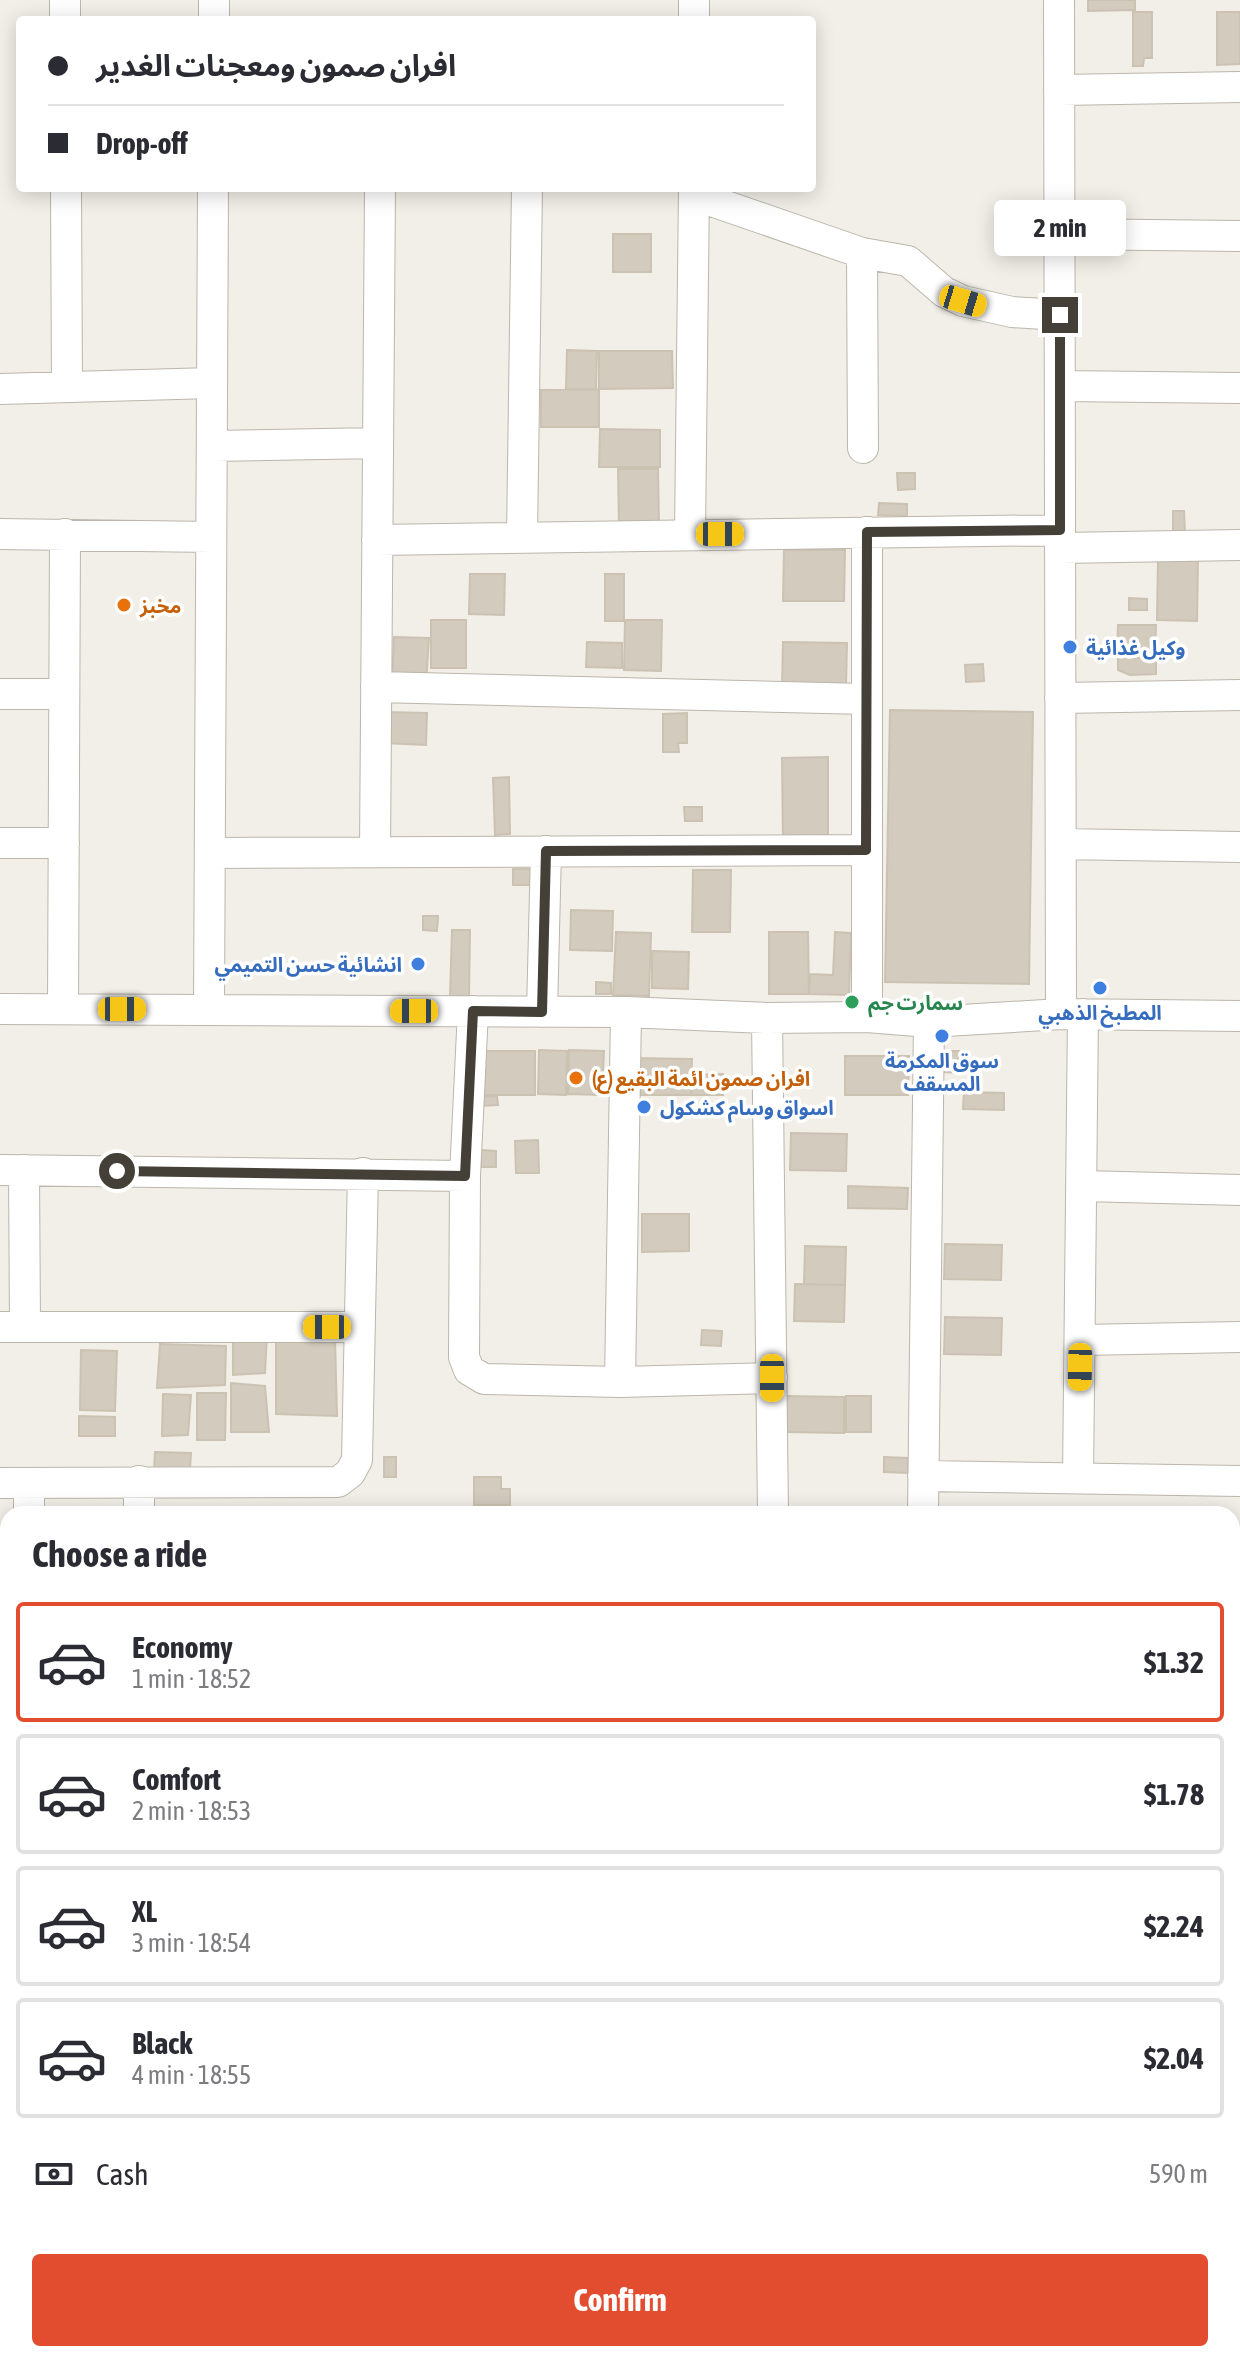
<!DOCTYPE html>
<html lang="en">
<head>
<meta charset="utf-8">
<style>
  body { margin:0; font-family:"Asap Condensed","Noto Sans Arabic",sans-serif; background:#f2f2f3; color:#2b2b33; height:100vh; display:flex; flex-direction:column; font-size:30px; white-space:nowrap }
  * { box-sizing:border-box; margin:0 }
  p { font-size:26px; color:#7c7c81 }
  .icon { flex:none; width:44px; height:44px; fill:none; stroke:currentColor; stroke-width:2; stroke-linecap:round; stroke-linejoin:round }
  .map { position:relative; flex:1; overflow:hidden }
  .details { position:absolute; left:0px; top:1506px; width:1240px; height:856px; display:flex; flex-direction:column; background:#fff; border-radius:24px 24px 0 0; box-shadow:0 4px 20px #0003 }
  .details>* { flex:none }
  .hud { position:absolute; left:16px; top:16px; width:800px; height:176px; border-radius:8px; box-shadow:0 4px 20px #0003; display:grid; align-content:center; height:176px; padding:0 32px; background:#fff }
  .end { position:absolute; width:36px; height:36px; margin:-18px; border:10px solid #443f37; background:#fff; box-shadow:0 0 0 4px #fff }
  .from { border-radius:50% }
  .bubble { position:absolute; height:56px; border-radius:8px; background:#fff; box-shadow:0 4px 20px #0003; font-size:26px; font-weight:700; line-height:56px; text-align:center }
  .car { position:absolute; width:24px; height:48px; margin:-24px -12px; border-radius:10px; box-shadow:0 0 6px 2px #0007; background:linear-gradient(#f5c518 24%,#345 0 40%,#f5c518 0 76%,#345 0 86%,#f5c518 0) }
  .hud b { display:flex; align-items:center; gap:28px; height:76px; font-size:30px }
  .hud b+b { border-top:2px solid #e1e1e2 }
  .hud i { width:20px; height:20px; background:#2b2b33 }
  ul { padding:0; list-style:none }
  li { display:flex; align-items:center; gap:24px; height:120px; margin:0 16px 12px; padding:0 16px; border:4px solid #e1e1e2; border-radius:8px }
  li div { flex:1 }
  li b { display:block; font-size:30px }
  li em { font-style:normal; font-weight:700 }
  li.selected { border-color:#e24c2f }
  li>.icon { width:72px; height:72px; stroke-width:1.5 }
  h2 { padding:0 32px; font-size:36px; line-height:96px }
  .pay { display:flex; align-items:center; gap:20px; height:88px; padding:0 32px; font-size:30px }
  .pay p { margin-inline-start:auto }
  .action { display:flex; gap:16px; margin-top:auto; padding:16px 32px }
  .action a { flex:1; height:92px; border-radius:8px; background:#e24c2f; color:#fff; font-size:32px; font-weight:700; line-height:92px; text-align:center }
  .map>svg:first-child { display:block }
</style>
</head>
<body>
<div class="map">
<svg width="1240" height="2362" viewBox="0 0 1240 2362">
  <rect width="100%" height="100%" fill="#f2efe8"/>
  <path fill="#d2cbbe" stroke="#ccc2b2" stroke-width="2" d="M1088,0H1135V10L1088,11Z
    M1133,12H1152V58H1144L1143,66H1133Z
    M1217,12H1240V64L1217,65Z
    M613,234H651V272H613Z
    M567,350L597,351L596,390L566,389Z
    M599,351H672L673,388L599,389Z
    M599,389V427H541V390Z
    M600,429L660,430V467H599Z
    M618,469H658L659,526L619,527Z
    M897,473H915V489L898,490Z
    M879,503L907,504V516L878,515Z
    M1173,511H1184L1185,533H1173Z
    M784,550H845L844,601H783Z
    M1158,559L1198,560L1197,621L1157,620Z
    M470,574H505L504,615L469,614Z
    M605,574H624V621H605Z
    M1129,598L1147,599V610H1129Z
    M431,620H466V668H431Z
    M625,620H662L661,671L624,670Z
    M1118,625H1156L1155,656L1117,655Z
    M394,637L429,638L426,685L392,683Z
    M587,642L622,643V668L586,667Z
    M783,642L847,643L846,686H782Z
    M1118,658H1156V674L1130,675L1118,670Z
    M983,664L984,681L966,682L965,665Z
    M890,710L1033,712L1029,984L885,982Z
    M385,712L427,713L426,745L384,743Z
    M687,713V743H678L679,752H663V714Z
    M828,757V839L783,840L782,758Z
    M509,777L510,834L495,835L493,778Z
    M684,807H702V821H685Z
    M513,869H531V885H513Z
    M693,870H731L730,932H692Z
    M571,910L613,911L612,951L570,950Z
    M423,916H438L437,931L423,930Z
    M452,930H470L469,997L450,996Z
    M616,932L651,933L649,996L613,995Z
    M769,932H808L809,994H769Z
    M835,932L851,933L849,995L809,994L810,974L833,975Z
    M652,951L689,952L688,989L652,988Z
    M596,982L611,983V994H596Z
    M539,1050L567,1051L566,1095L538,1094Z
    M569,1050L604,1051L602,1095L568,1094Z
    M476,1051H535V1095H476Z
    M944,1051H960L959,1073L943,1072Z
    M845,1056H909L908,1095H845Z
    M633,1058L692,1059L691,1095H632Z
    M723,1074V1095H691V1075Z
    M964,1092L1004,1093V1110L963,1109Z
    M497,1096L498,1105L481,1106V1097Z
    M791,1133L847,1134L846,1171L790,1170Z
    M538,1140L539,1173H516L515,1141Z
    M481,1150L496,1151V1167H481Z
    M848,1186L908,1188L907,1209L848,1208Z
    M642,1214H689V1251L642,1252Z
    M945,1244L1002,1245L1001,1280L944,1279Z
    M805,1246L846,1247L845,1285L804,1284Z
    M795,1284L845,1285L844,1322L794,1321Z
    M945,1317L1002,1318L1001,1355L944,1354Z
    M702,1330L722,1331L721,1346L701,1345Z
    M233,1333L267,1334L265,1373L233,1375Z
    M276,1339H335L337,1416L276,1414Z
    M160,1344L226,1346L225,1385L157,1388Z
    M81,1350L117,1351L115,1411L80,1410Z
    M231,1383L265,1386L269,1432H231Z
    M197,1393H226L225,1440H197Z
    M163,1394L191,1395L188,1435L162,1436Z
    M786,1396L844,1397V1433L785,1432Z
    M846,1396H871V1432H846Z
    M79,1416L115,1417V1436H79Z
    M155,1452L191,1453L190,1471L154,1470Z
    M384,1457H396V1477H384Z
    M884,1457L908,1458V1473L884,1472Z
    M474,1477H501V1489H510V1505H474Z
    M1232,1946H1237V1991H1232Z
    M0,1949H5L4,1979L0,1978Z
    M0,2304H8V2354L28,2355L0,2354Z
    M34,2354H69V2357H34Z
    M72,2354H107V2360H72Z
    M189,2354H226V2358L189,2357Z
    M385,2354H462L461,2362H447V2357H438V2361L385,2359Z
    M464,2354H533V2362H493V2356L464,2357Z
    M889,2354H931V2362H926L925,2358L889,2357Z"/>
  <g fill="none" stroke-linecap="round" stroke-linejoin="round">
    <g stroke="#bcb6ab" stroke-width="32">
      <path id="minor" d="M65,0V20
        M1059,0L1061,1014
        M214,20V0
        M694,20V0
        M1059,90L1240,87
        M66,188L67,387
        M694,195L862,253L908,261L944,292L963,301L1012,312L1060,315
        M1059,234L1240,236
        M862,253L863,448
        M1060,386L1240,388
        M0,389L212,383
        M212,446L378,443
        M0,534L211,537
        M690,534L694,188
        M522,537L527,188
        M377,540L1060,530
        M1060,548L1240,545
        M376,687L866,699
        M0,694H64
        M1060,698L1240,695
        M0,843H64
        M1061,844L1240,847
        M375,852L380,188
        M210,853L866,850
        M0,1009L626,1012L767,1018L867,1017L929,1022L1061,1014L1240,1016
        M63,1009L65,534
        M209,1010L213,188
        M473,1011L465,1176L464,1357L469,1370L484,1379L620,1382L772,1378
        M542,1012L546,851
        M867,1017V532
        M767,1018L773,1514
        M0,1170L465,1176
        M24,1170L25,1327
        M1083,1186L1240,1190
        M0,1327H359
        M1080,1340L1240,1337
        M620,1382L626,1012
        M923,1476L1240,1481
        M1078,1478L1083,1014
        M0,1483L338,1482L350,1473L357,1460L363,1173
        M29,1514V1483
        M139,1514V1481
        M923,1514L929,1022
        M1232,1628H1240
        M0,1642H8
        M1232,1781H1240
        M0,1796H8
        M1232,1935H1240
        M1232,2091H1240
        M0,2118H8
        M1232,2267H1240
        M0,2280H8
        M557,2354V2362
        M708,2354V2362
        M860,2354V2362
        M1009,2354V2362"/>
    </g>
    <use href="#minor" stroke="#fff" stroke-width="30"/>
  </g>
  <g fill="none" stroke-linecap="round" stroke-linejoin="round">
    <path stroke="#443f37" stroke-width="10" d="M117,1171L465,1176L473,1011L542,1012L546,851L866,850L867,532L1060,530V315"/>
  </g>
  <g fill="#e8710a" stroke="#fff" stroke-width="3">
    <circle cx="124" cy="605" r="8"/>
    <circle cx="576" cy="1078" r="8"/>
  </g>
  <g fill="#3f7fe0" stroke="#fff" stroke-width="3">
    <circle cx="1070" cy="647" r="8"/>
    <circle cx="418" cy="964" r="8"/>
    <circle cx="1100" cy="988" r="8"/>
    <circle cx="942" cy="1036" r="8"/>
    <circle cx="644" cy="1107" r="8"/>
  </g>
  <circle fill="#2e9e5b" stroke="#fff" stroke-width="3" cx="852" cy="1002" r="8"/>
  <g text-anchor="middle" dominant-baseline="central" stroke-width="7" stroke-linejoin="round" paint-order="stroke">
    <g font-size="20" font-weight="bold" fill="#c56008" stroke="#fff" text-anchor="start">
      <text x="140" y="605">مخبز</text>
      <text x="592" y="1078">افران صمون ائمة البقيع (ع)</text>
    </g>
    <g font-size="20" font-weight="bold" fill="#366cbe" stroke="#fff" text-anchor="start">
      <text x="1086" y="647">وكيل غذائية</text>
      <text x="402" y="964" text-anchor="end">انشائية حسن التميمي</text>
      <text x="1100" y="1012" text-anchor="middle">المطبخ الذهبي</text>
      <text x="942" y="1060" text-anchor="middle">سوق المكرمة<tspan x="942" dy="23">المسقف</tspan></text>
      <text x="660" y="1107">اسواق وسام كشكول</text>
    </g>
    <g font-size="20" font-weight="bold" fill="#27864d" stroke="#fff" text-anchor="start">
      <text x="868" y="1002">سمارت جم</text>
    </g>
  </g>
</svg>
<i class="end from" style="left:117px;top:1171px"></i>
<i class="end" style="left:1060px;top:315px"></i>
<div class="bubble" style="left:994px;top:200px;width:132px">2 min</div>
<i class="car" style="left:963px;top:301px;rotate:107deg"></i>
<i class="car" style="left:720px;top:534px;rotate:90deg"></i>
<i class="car" style="left:122px;top:1009px;rotate:90deg"></i>
<i class="car" style="left:414px;top:1011px;rotate:270deg"></i>
<i class="car" style="left:327px;top:1327px;rotate:270deg"></i>
<i class="car" style="left:1080px;top:1367px;rotate:181deg"></i>
<i class="car" style="left:772px;top:1378px;rotate:180deg"></i>
<div class="hud">
<b><i class="from"></i>افران صمون ومعجنات الغدير</b>
<b><i></i>Drop-off</b>
</div>
<section class="details">
<h2>Choose a ride</h2>
<ul>
<li class="selected"><svg class="icon" aria-label="car" viewBox="0 0 24 24"><path d="M5 17H2v-5l4-1 3-4h7l3 4 3 1v5h-3M9 17h6M6 11h13"/><circle cx="7" cy="17" r="2"/><circle cx="17" cy="17" r="2"/></svg><div><b>Economy</b><p>1 min · 18:52</p></div><em>$1.32</em></li>
<li><svg class="icon" aria-label="car" viewBox="0 0 24 24"><path d="M5 17H2v-5l4-1 3-4h7l3 4 3 1v5h-3M9 17h6M6 11h13"/><circle cx="7" cy="17" r="2"/><circle cx="17" cy="17" r="2"/></svg><div><b>Comfort</b><p>2 min · 18:53</p></div><em>$1.78</em></li>
<li><svg class="icon" aria-label="car" viewBox="0 0 24 24"><path d="M5 17H2v-5l4-1 3-4h7l3 4 3 1v5h-3M9 17h6M6 11h13"/><circle cx="7" cy="17" r="2"/><circle cx="17" cy="17" r="2"/></svg><div><b>XL</b><p>3 min · 18:54</p></div><em>$2.24</em></li>
<li><svg class="icon" aria-label="car" viewBox="0 0 24 24"><path d="M5 17H2v-5l4-1 3-4h7l3 4 3 1v5h-3M9 17h6M6 11h13"/><circle cx="7" cy="17" r="2"/><circle cx="17" cy="17" r="2"/></svg><div><b>Black</b><p>4 min · 18:55</p></div><em>$2.04</em></li>
</ul>
<div class="pay"><svg class="icon" aria-label="cash" viewBox="0 0 24 24"><path d="M3 7h18v10H3z"/><circle cx="12" cy="12" r="2"/></svg>Cash<p>590 m</p></div>
<div class="action"><a>Confirm</a></div>
</section>
</div>
</body>
</html>
